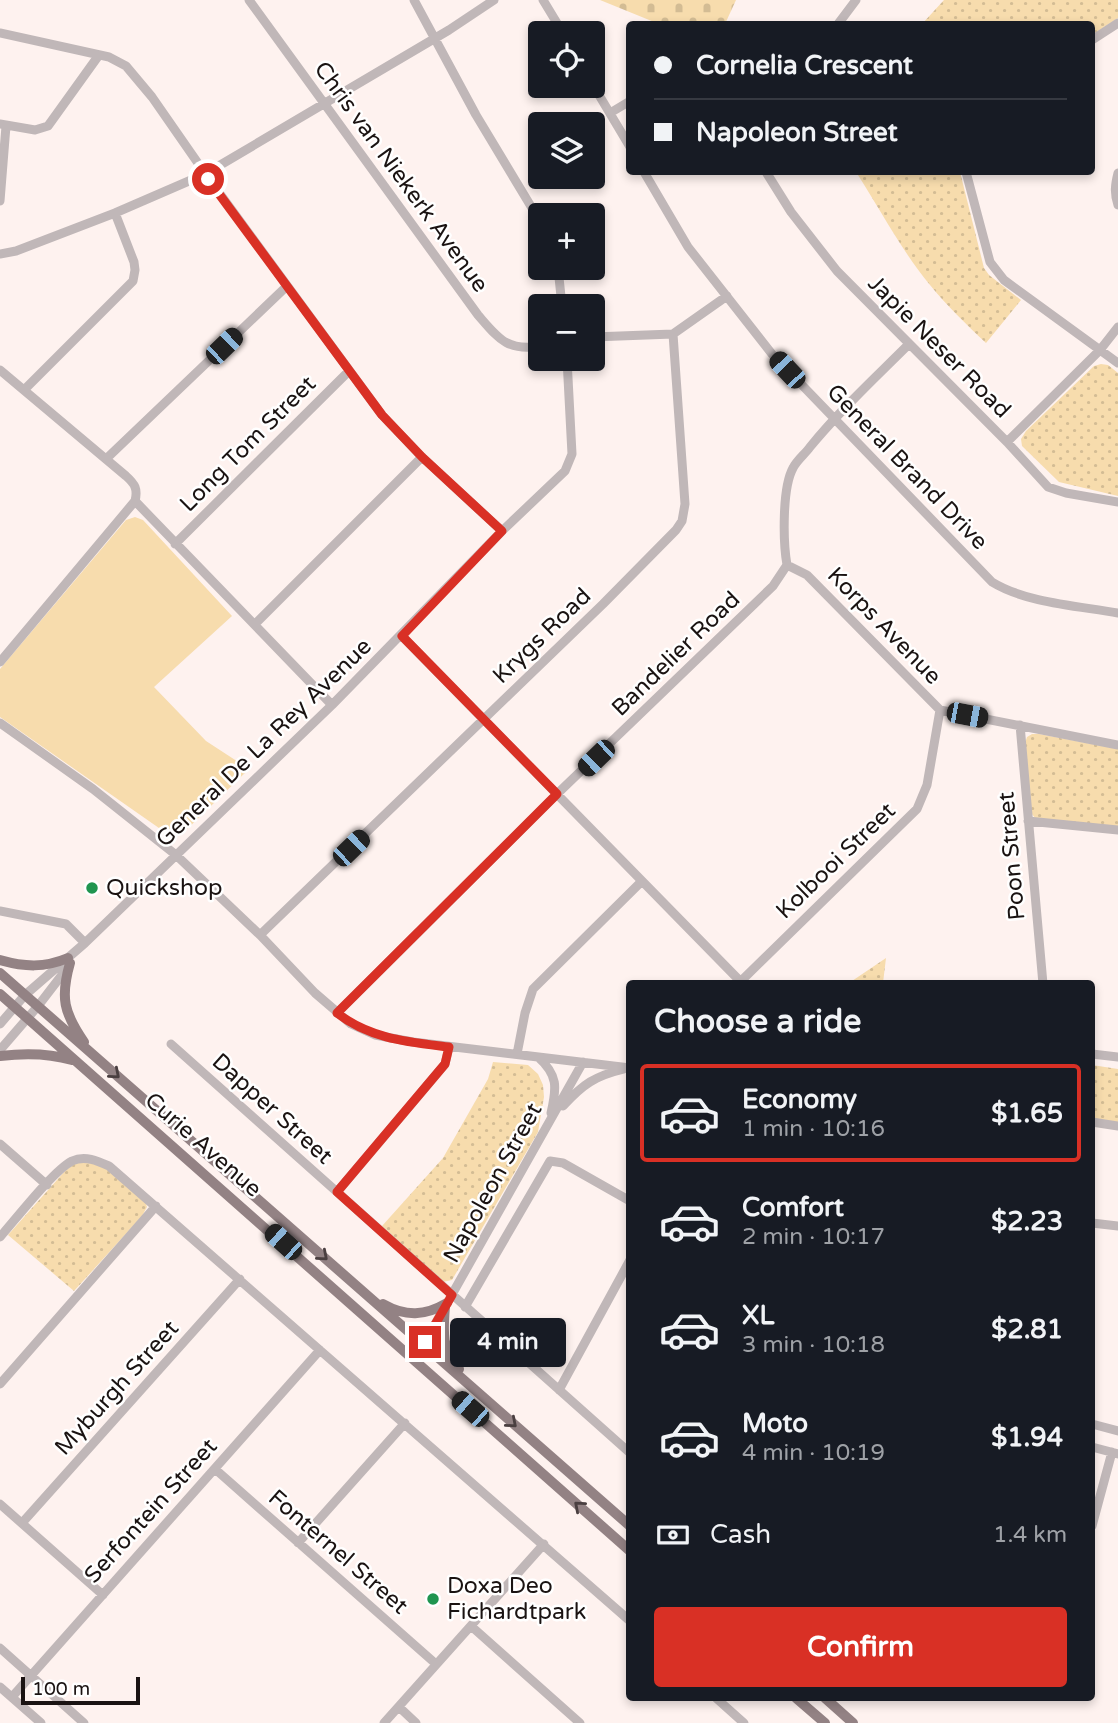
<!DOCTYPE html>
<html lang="en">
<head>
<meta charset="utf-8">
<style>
  body { margin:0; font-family:"Varela Round",sans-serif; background:#20242c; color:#f1f3f6; height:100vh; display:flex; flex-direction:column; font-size:26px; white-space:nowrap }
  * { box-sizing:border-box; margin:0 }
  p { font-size:23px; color:#9ea1a6 }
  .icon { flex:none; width:38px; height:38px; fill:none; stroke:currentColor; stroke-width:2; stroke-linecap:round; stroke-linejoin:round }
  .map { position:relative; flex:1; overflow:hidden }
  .sheet { position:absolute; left:626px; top:980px; width:469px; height:721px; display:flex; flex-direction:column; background:#171b24; border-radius:7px; box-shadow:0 4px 10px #0003 }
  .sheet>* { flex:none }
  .guide { position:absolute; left:626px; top:21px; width:469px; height:154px; border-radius:7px; box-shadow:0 4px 10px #0003; display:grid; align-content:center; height:154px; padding:0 28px; background:#171b24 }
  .fabs { position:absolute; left:528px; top:21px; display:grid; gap:14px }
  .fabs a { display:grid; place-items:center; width:77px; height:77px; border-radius:7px; background:#171b24; box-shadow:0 4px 10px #0003; font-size:35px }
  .scale { position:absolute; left:21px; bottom:18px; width:119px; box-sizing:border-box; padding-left:7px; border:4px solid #1a1312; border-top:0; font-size:19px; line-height:24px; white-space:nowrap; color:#1a1312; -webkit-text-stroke:5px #fff; paint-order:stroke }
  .end { position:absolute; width:32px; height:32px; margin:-16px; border:9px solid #d93025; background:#fff; box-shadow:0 0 0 4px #fff }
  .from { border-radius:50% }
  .bubble { position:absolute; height:49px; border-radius:7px; background:#171b24; box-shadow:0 4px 10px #0003; font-size:23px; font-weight:700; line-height:49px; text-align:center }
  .car { position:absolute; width:21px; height:42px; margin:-21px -10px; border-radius:9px; box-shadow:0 0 5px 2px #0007; background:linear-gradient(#222 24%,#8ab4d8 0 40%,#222 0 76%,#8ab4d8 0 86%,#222 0) }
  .guide b { display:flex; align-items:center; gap:24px; height:66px; font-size:26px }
  .guide b+b { border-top:2px solid #363941 }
  .guide i { width:18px; height:18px; background:#f1f3f6 }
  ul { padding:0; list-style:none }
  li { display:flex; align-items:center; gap:21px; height:98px; margin:0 14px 10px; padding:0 14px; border:4px solid transparent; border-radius:7px }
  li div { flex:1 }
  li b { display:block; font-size:26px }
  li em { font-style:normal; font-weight:700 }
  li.current { border-color:#d93025 }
  li>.icon { width:63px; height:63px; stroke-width:1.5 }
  h2 { padding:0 28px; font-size:32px; line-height:84px }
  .pay { display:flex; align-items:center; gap:18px; height:77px; padding:0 28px; font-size:26px }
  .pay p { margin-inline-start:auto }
  .button { display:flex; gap:14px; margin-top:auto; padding:14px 28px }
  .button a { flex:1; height:80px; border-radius:7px; background:#d93025; color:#fff; font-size:28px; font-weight:700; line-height:80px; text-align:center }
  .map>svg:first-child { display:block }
</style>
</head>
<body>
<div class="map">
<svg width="1118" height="1723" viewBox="0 0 1118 1723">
  <defs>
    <pattern id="cemetery-stones" width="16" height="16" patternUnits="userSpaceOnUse" patternTransform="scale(1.75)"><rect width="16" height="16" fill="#f7dcad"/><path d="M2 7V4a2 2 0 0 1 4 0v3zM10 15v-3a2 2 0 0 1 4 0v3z" fill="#d3bc94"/></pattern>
    <pattern id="park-dots" width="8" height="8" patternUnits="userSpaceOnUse" patternTransform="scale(1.75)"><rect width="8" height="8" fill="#f7dcad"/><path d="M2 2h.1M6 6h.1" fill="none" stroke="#d3bc94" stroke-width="1.8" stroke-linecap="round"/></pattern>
  </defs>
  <rect width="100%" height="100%" fill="#fef2ef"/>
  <path fill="url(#cemetery-stones)" d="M600,0H736L725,24H659Z"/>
  <path fill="url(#park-dots)" d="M944,0H1118V18L1092,35V24H922Z
    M856,172H960L984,268L989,275L1021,300L986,343C966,324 947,306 930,285C901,250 880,209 856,172Z
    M1101,364L1108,365L1118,373V496L1059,482L1022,446L1021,439L1026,431L1094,366Z
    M1032,734H1039L1118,749V828L1036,819L1031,813L1025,743L1027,737Z
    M886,958L883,983H849Z
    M493,1062L528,1065L538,1074L543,1085L544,1097L538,1132L452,1280L443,1282L382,1226L443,1158L488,1079Z
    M1092,1065L1118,1069V1125L1092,1121Z
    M85,1161L108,1169L145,1201L147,1207L142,1216L74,1291L8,1235L65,1171L74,1164Z"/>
  <path fill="#f7dcad" d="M135,517L143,520L232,616L154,687L206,741L249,769L181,835H169L0,717V669L126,520Z"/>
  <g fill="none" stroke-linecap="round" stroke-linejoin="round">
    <path stroke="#c0b7b8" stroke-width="9" d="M249,0L478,315C498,338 507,352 541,346
      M414,0L476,115L541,223
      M543,0L563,33
      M838,24L856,0
      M0,33L109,57L126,66L152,97L209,179L382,415L422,457L502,531
      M1092,40L1118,23
      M593,85L630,147
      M610,113L630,101
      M0,124L35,130L48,126L99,55
      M644,172L688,247L772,354L992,582C1026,603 1079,606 1118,613
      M766,172L791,212L837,271L1007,442L1048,487L1066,493L1118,502
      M966,172L990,262L1004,280L1118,363
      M1118,173C1115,185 1114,193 1118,205
      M0,201L6,126
      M0,254L16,251L115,213L205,174L449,30L494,0
      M558,268L562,306
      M593,337L673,334L727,296
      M0,370L126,476C135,484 138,489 135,501L0,662
      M24,390L133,281L135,270L134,262L115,213
      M1007,442L1100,350L1118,327
      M106,459L287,286
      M135,501L332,705
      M175,544L349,371
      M787,565L807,575L940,710L1118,745
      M255,624L422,457
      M402,636L740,981
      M0,723L93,789L176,855L260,935L315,993L351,1024L375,1035L413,1042L630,1068
      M1020,725L1043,984
      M1028,821L1118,830
      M0,911L66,924L85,943
      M260,935L603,604L676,530L682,521L685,504L673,334
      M738,984L917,809L927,785L940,710
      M337,1013L557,794L773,586L787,565C783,542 782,488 793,468C797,460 805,454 810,447C840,410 875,378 908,345
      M0,1024L25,995L85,943L332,705L502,531L565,471L572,454L567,359
      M171,1044L630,1453
      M0,1050L38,1006L68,967
      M517,1054L525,1013L533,989L642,881
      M1092,1054L1118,1057
      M538,1057C558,1075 557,1087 551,1113
      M563,1106C583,1084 595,1076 624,1069
      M1092,1122L1118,1126
      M0,1144L47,1185
      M337,1192L445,1064L449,1047
      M1092,1223L1118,1226
      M0,1237C16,1219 53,1171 72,1161C85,1155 98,1161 109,1166L630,1621
      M450,1298L583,1062
      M465,1307L550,1161L563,1163L630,1201
      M415,1360L443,1310
      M0,1384L156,1206
      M559,1390L630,1260
      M1092,1424L1118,1431
      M1092,1447L1118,1454
      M215,1469L436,1664
      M0,1504L103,1595
      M22,1523L240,1279
      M1092,1526L1112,1452
      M298,1543L405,1423
      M471,1626L580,1723
      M0,1648L84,1723
      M0,1687L41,1723
      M12,1697L320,1350
      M716,1698L744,1723
      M399,1707L416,1723
      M384,1723L544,1544"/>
    <path stroke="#938284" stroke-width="10" d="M0,960C25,967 44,968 68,958
      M70,963C60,998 64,1013 84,1042
      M0,973L630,1526
      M0,994L630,1551
      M0,1056C25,1053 48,1053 72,1060
      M383,1304C406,1317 425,1316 447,1303
      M445,1306C443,1331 441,1349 459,1369
      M796,1698L825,1723
      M825,1698L853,1723"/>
  </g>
  <defs><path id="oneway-chevron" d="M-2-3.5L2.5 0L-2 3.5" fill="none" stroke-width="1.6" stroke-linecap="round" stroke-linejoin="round" transform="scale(1.75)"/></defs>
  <g stroke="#4a3f40">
    <use href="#oneway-chevron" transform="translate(115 1074) rotate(41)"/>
    <use href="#oneway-chevron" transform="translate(323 1256) rotate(41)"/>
    <use href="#oneway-chevron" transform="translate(512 1423) rotate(41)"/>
    <use href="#oneway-chevron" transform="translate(579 1506) rotate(-139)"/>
  </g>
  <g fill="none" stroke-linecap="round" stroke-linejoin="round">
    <path stroke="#d93025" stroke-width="9" d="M208,179L382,415L422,457L502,531L402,636L557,794L337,1013C370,1039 409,1042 449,1047L445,1064L337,1192L452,1295L425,1342"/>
  </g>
  <g fill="#209550" stroke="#fff" stroke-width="2.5">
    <circle cx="92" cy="888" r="7"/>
    <circle cx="433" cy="1599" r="7"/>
  </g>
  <g text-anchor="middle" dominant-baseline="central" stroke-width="5" stroke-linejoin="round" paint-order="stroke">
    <g font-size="23" fill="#1a1312" stroke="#fff">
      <text transform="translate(401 177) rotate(54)">Chris van Niekerk Avenue</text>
      <text transform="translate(939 347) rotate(45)">Japie Neser Road</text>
      <text transform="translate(248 444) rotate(-45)">Long Tom Street</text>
      <text transform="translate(907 467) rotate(46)">General Brand Drive</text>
      <text transform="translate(884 626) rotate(46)">Korps Avenue</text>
      <text transform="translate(542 636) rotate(-44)">Krygs Road</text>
      <text transform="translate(676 654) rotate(-44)">Bandelier Road</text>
      <text transform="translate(264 743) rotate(-44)">General De La Rey Avenue</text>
      <text transform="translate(1012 856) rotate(-95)">Poon Street</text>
      <text transform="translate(836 861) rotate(-44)">Kolbooi Street</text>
      <text transform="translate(272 1109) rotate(42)">Dapper Street</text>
      <text transform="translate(203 1145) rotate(41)">Curie Avenue</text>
      <text transform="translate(493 1183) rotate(-61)">Napoleon Street</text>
      <text transform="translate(117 1388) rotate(-48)">Myburgh Street</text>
      <text transform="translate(151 1511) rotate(-48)">Serfontein Street</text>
      <text transform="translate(338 1552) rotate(41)">Fonternel Street</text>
    </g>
    <g font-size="23" fill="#1a1312" stroke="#fff" text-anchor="start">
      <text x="106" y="888">Quickshop</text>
      <text x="447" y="1586">Doxa Deo<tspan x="447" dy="26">Fichardtpark</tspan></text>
    </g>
  </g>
</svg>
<div class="fabs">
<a><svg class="icon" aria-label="locate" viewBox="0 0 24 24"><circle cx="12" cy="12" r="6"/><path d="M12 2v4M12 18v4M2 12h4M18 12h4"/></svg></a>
<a><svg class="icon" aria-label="layers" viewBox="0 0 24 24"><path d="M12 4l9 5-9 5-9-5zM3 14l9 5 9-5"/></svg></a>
<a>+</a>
<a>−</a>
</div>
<div class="scale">100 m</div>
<i class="end from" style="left:208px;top:179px"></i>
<i class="end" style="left:425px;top:1342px"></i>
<div class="bubble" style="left:450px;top:1318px;width:116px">4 min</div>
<i class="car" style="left:224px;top:346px;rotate:46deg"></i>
<i class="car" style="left:787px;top:370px;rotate:317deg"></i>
<i class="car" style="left:967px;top:715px;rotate:101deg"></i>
<i class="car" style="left:596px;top:758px;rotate:226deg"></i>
<i class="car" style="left:351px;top:848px;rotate:46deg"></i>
<i class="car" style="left:283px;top:1242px;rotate:312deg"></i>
<i class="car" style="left:470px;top:1409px;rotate:311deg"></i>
<div class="guide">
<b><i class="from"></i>Cornelia Crescent</b>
<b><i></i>Napoleon Street</b>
</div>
<section class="sheet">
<h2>Choose a ride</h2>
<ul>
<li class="current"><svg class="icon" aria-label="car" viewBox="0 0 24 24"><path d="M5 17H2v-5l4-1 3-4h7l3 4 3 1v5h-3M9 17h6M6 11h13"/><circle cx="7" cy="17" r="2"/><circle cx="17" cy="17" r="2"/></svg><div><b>Economy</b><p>1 min · 10:16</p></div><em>$1.65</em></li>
<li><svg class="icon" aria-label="car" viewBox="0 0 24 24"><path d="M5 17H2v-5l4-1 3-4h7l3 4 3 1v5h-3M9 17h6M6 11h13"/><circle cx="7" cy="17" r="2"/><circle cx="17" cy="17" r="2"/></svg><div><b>Comfort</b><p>2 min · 10:17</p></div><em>$2.23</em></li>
<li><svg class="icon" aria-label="car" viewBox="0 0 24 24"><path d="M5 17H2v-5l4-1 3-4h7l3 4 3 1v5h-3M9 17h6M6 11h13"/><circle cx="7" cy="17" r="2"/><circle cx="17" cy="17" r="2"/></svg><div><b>XL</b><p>3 min · 10:18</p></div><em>$2.81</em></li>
<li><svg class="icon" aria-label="car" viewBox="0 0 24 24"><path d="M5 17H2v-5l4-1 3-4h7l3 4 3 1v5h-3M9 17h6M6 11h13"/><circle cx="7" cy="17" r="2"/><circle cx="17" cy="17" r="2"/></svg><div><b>Moto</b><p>4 min · 10:19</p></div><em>$1.94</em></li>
</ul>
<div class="pay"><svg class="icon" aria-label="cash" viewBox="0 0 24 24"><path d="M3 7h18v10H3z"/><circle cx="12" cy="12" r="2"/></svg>Cash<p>1.4 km</p></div>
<div class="button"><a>Confirm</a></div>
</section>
</div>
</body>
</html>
